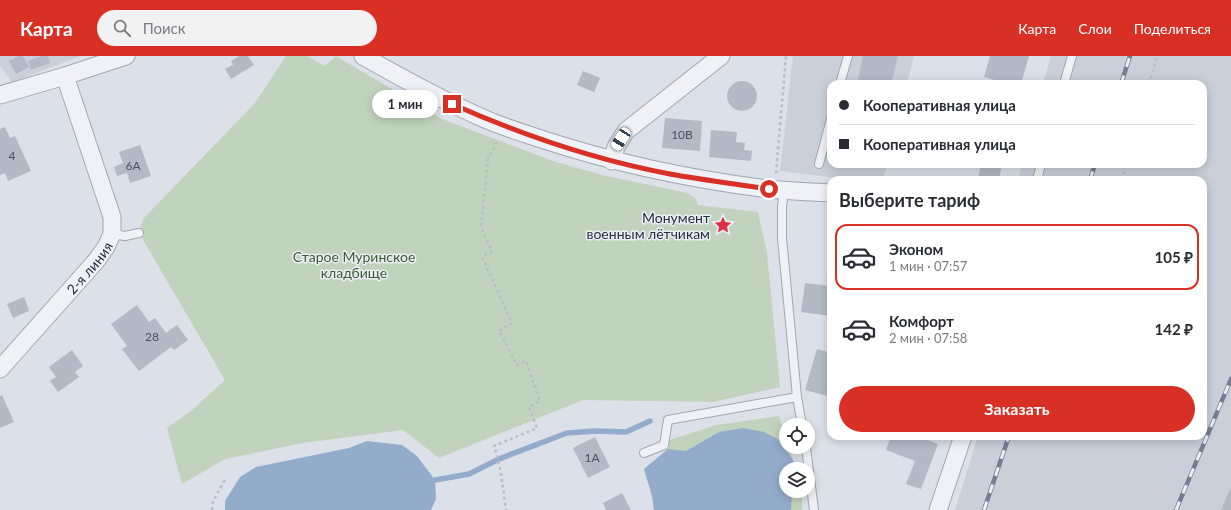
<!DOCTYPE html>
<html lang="ru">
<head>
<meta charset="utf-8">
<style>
  body { margin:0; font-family:Lato,sans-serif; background:#f2f2f3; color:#2b2b33; height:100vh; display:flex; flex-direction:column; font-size:15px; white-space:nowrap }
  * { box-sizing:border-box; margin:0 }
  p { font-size:13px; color:#7c7c81 }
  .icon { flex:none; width:22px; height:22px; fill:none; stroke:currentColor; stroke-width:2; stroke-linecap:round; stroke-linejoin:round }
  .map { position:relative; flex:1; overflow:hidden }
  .side { position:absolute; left:827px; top:120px; width:380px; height:264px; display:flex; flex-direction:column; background:#fff; border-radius:12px; box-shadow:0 2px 10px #0003 }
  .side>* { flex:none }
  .banner { position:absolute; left:827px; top:24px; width:380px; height:88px; border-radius:12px; box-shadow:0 2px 10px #0003; display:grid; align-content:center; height:88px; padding:0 12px; background:#fff }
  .controls { position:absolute; left:779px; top:362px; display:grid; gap:8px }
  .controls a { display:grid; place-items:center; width:36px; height:36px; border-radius:50%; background:#fff; box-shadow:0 2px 10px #0003; font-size:20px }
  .end { position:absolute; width:18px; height:18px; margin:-9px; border:5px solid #d93025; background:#fff; box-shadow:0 0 0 2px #fff }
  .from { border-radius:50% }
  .bubble { position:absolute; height:28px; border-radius:14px; background:#fff; box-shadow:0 2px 10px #0003; font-size:13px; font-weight:700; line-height:28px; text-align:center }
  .car { position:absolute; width:12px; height:24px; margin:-12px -6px; border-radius:5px; box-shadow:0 0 3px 1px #0007; background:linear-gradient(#fff 24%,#345 0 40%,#fff 0 76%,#345 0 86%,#fff 0) }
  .banner b { display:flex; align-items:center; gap:14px; height:38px; font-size:15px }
  .banner b+b { border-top:1px solid #e1e1e2 }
  .banner i { width:10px; height:10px; background:#2b2b33 }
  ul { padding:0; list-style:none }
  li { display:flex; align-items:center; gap:12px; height:66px; margin:0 8px 6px; padding:0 4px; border:2px solid transparent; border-radius:12px }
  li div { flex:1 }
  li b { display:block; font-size:15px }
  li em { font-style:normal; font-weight:700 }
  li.selected { border-color:#d93025 }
  li>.icon { width:36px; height:36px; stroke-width:1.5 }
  h2 { padding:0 12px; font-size:18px; line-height:48px }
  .action { display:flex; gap:8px; margin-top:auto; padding:8px 12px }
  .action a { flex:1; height:46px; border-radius:24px; background:#d93025; color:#fff; font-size:16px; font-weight:700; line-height:46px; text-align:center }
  header { display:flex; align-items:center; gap:24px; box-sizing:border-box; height:56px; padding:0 20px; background:#d93025; color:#fff }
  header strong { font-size:19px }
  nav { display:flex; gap:22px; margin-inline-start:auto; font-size:14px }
  .search { width:280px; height:36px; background:#f2f2f3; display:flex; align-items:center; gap:10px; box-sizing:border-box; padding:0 14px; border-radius:22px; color:#7c7c81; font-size:15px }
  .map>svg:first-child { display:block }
</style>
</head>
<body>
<header>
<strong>Карта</strong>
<div class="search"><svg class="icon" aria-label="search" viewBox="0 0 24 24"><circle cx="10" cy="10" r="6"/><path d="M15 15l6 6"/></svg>Поиск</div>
<nav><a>Карта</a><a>Слои</a><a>Поделиться</a></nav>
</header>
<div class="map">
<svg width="1231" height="454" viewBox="0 0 1231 454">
  <rect width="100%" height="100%" fill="#dce0e8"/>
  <path fill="#cacfda" d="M0,0H81L12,26L0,10Z
    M793,0H914L907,28H831V108H887L883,124H854L780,115Z
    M1051,0H1231V454H955L978,380H1203V124H1018L1022,108H1203V28H1043Z"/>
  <path fill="#c1d3bd" d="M286,0H307L325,10L336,0L442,63L556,106L602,119L687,137L696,143L698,149L758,156L767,197L780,331L713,346L583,344L439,402L403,374L303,387L225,403L182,428L167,372L192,354L225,324L139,177L143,163L255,47Z
    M779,360L786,382V391H789L796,413H786L654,454L652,440L644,413L668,393L670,384L716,369Z
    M786,435H802V454H752Z"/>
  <path fill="#93accc" d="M743,372L764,376L781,385L794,406L793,413H786V435H792L791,454H654L652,440L644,413L668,393L686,395L719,376Z
    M367,385L402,389L417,400L435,424L436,443L431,454H225V445L240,421L256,411L349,392Z"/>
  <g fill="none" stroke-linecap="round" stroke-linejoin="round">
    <path stroke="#93accc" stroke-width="5.5" d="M435,424L469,418L499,403L567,377L596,375L626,376L650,365"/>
  </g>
  <path fill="#b3b9c5" d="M19,0H23L29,11L16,18L9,5Z
    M42,0H48L50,7L31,14L28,5Z
    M239,0H248L254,9L231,23L225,13L233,9L231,5Z
    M863,0H898L891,28H857Z
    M990,0H1029L1021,28H1008L984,21Z
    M583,15L600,22L594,36L577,29Z
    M727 40a15 15 0 1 1 30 0a15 15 0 1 1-30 0Z
    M665,62L702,65L700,95L662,92Z
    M5,71L10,82L15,80L31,115L8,125L5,117L0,119V73Z
    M711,74L737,76L736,86L745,87L744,94L752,95L751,105L709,101Z
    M140,89L151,120L130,127L127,117L117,120L114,111L123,107L119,96Z
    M981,108H1002L999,124H978Z
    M805,227L831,230V260L801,256Z
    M24,241L29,255L13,262L7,248Z
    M137,249L149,266L155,262L166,277L177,269L188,284L174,294L171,291L139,315L122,293L127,290L111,268Z
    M817,293L831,297V341L805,334Z
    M72,294L83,310L75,316L79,321L58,336L50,325L56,321L49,311Z
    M2,339L14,366L0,372V340Z
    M891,380H917L938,388L921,433L906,428L915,405L886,394Z
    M595,381L610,411L588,422L573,392Z
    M1231,431V454H1221Z
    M622,437L631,454H606L603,447Z"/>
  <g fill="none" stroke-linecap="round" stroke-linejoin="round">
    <g stroke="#a1a7b2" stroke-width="10">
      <path id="lane" d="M840,28L848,0
        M1064,28L1072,0
        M819,108L831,63
        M1037,124L1041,108
        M784,134L782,151V182L797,341L802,369
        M112,178L125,180L139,177
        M806,391L814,454
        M644,397L664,389L668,364L797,341"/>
    </g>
    <g stroke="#a1a7b2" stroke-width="19">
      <g id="street">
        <path d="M363,0C405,24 447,47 492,66C507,72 523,77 538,82C613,107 689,123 768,133C789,135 810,136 831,137"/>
        <path d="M0,39L65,20L126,0"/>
        <path d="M612,105L616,91L626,75L721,0"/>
        <path id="s1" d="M0,313L96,205L106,191L112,178V161L65,20"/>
        <path d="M938,454L963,380"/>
      </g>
    </g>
    <path stroke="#babec7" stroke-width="2.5" stroke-dasharray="3 3" stroke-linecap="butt" d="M1149,28L1157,0
      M497,86L488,103L481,172L492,195L482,201L512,267L499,274L517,309L526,305L540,345L529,351L537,372L494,390C501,411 503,432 506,454
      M776,117L786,0
      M1122,124L1126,108
      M212,454L213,445L225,424"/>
    <use href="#lane" stroke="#eff1f6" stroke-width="8"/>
    <use href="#street" stroke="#eff1f6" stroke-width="17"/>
    <g stroke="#747e93" stroke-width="4.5">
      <path id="rail" d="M1121,28L1130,0
        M1090,124L1095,108
        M984,454L1009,380
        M1176,454L1231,323"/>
    </g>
    <use href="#rail" stroke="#eceff6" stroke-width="3" stroke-dasharray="9" stroke-linecap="butt"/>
  </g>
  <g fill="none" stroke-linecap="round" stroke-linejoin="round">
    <path stroke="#d93025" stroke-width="5" d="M452,48C522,79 595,104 670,118C703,124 736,128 769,133"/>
  </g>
  <defs>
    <g id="sight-bare" transform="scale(1.38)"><path d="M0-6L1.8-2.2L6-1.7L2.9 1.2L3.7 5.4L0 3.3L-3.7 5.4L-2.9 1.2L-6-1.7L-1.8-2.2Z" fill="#db3343" stroke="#eceff6" stroke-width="2.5" paint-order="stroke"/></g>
  </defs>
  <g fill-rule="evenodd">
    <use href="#sight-bare" x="723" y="169"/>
  </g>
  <g text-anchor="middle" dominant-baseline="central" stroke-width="3" stroke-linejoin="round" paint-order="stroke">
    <g font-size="12" fill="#485061">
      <text x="682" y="78">10В</text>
      <text x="12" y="99">4</text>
      <text x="133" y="109">6А</text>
      <text x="152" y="280">28</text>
      <text x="592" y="401">1А</text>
    </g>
    <g font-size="14" fill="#242d40" stroke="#eceff6" text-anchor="end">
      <text x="710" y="161">Монумент<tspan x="710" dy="16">военным лётчикам</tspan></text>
    </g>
    <g font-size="14" fill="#365d30" stroke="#eceff6">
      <text x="354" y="200">Старое Муринское<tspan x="354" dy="16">кладбище</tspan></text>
    </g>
    <g font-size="14" fill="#242d40" stroke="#eceff6">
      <text stroke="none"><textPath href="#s1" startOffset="135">2-я линия</textPath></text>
    </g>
  </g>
</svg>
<div class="controls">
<a><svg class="icon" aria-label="locate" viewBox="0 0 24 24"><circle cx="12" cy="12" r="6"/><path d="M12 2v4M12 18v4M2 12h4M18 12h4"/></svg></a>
<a><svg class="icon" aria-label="layers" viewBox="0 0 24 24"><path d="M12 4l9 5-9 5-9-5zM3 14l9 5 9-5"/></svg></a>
</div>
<i class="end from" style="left:769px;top:133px"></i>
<i class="end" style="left:452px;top:48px"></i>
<div class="bubble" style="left:372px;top:34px;width:66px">1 мин</div>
<i class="car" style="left:621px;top:83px;rotate:213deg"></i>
<div class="banner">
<b><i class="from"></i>Кооперативная улица</b>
<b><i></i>Кооперативная улица</b>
</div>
<section class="side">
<h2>Выберите тариф</h2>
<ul>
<li class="selected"><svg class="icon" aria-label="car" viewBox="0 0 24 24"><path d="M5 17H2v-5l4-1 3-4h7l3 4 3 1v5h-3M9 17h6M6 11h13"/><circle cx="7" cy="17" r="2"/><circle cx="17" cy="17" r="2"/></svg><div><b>Эконом</b><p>1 мин · 07:57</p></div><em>105 ₽</em></li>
<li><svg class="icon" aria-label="car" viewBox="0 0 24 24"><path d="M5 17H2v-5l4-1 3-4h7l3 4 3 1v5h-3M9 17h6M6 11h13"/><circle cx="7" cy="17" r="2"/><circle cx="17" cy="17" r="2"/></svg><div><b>Комфорт</b><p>2 мин · 07:58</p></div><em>142 ₽</em></li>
</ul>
<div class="action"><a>Заказать</a></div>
</section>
</div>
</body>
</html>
